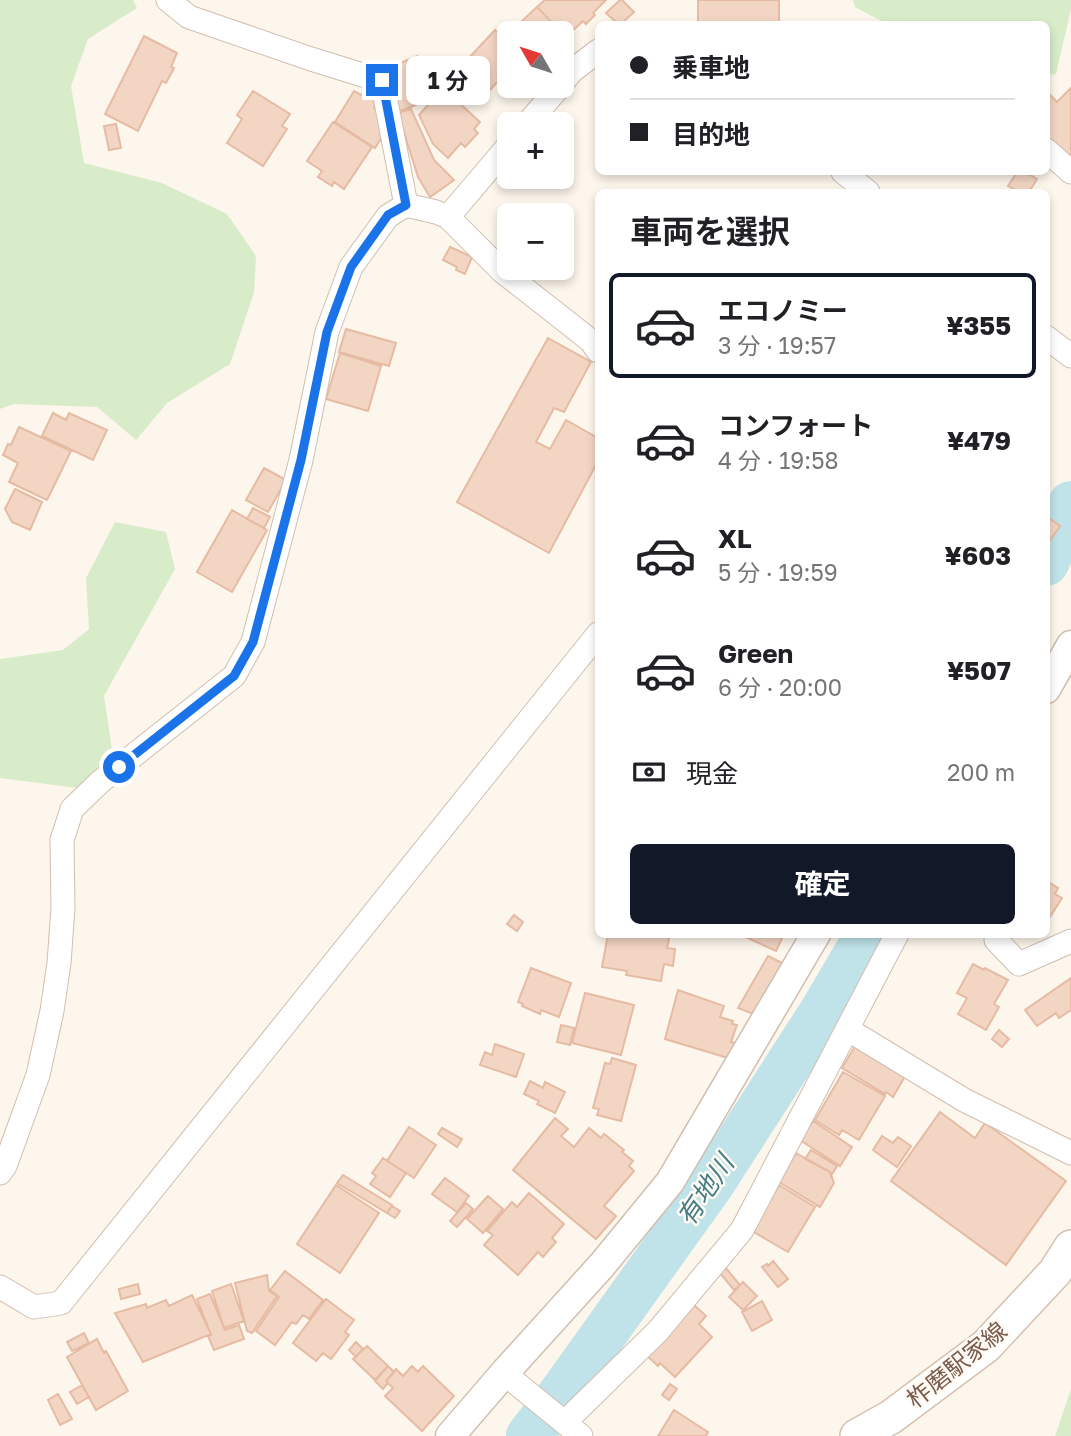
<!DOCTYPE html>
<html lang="ja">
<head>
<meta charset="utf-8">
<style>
  body { margin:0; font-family:"Golos Text","Noto Sans JP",sans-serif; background:#f2f2f2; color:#202124; height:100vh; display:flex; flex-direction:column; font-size:26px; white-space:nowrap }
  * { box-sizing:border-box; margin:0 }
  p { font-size:23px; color:#757577 }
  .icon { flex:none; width:38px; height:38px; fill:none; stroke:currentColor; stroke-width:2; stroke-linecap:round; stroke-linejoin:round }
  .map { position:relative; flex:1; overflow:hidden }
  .details { position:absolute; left:595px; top:189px; width:455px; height:749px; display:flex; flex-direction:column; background:#fff; border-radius:10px; box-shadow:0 4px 10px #0003 }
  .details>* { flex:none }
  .guide { position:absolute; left:595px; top:21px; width:455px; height:154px; border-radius:10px; box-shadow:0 4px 10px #0003; display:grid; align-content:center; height:154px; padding:0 35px; background:#fff }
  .needle { width:46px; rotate:309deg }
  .tools { position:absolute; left:497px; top:21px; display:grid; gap:14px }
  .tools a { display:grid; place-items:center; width:77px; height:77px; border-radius:10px; background:#fff; box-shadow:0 4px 10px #0003; font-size:35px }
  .end { position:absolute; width:32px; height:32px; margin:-16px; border:9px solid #1a73e8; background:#fff; box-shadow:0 0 0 4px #fff }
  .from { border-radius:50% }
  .bubble { position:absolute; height:49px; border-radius:10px; background:#fff; box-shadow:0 4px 10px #0003; font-size:23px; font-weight:700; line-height:49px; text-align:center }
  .guide b { display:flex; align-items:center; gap:24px; height:66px; font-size:26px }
  .guide b+b { border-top:2px solid #e0e0e0 }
  .guide i { width:18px; height:18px; background:#202124 }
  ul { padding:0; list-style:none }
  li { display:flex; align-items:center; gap:21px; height:105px; margin:0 14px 10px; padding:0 21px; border:4px solid transparent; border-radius:10px }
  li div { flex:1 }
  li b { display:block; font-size:26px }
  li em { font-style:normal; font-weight:700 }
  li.active { border-color:#111827 }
  li>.icon { width:63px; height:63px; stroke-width:1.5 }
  h2 { padding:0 35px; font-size:32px; line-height:84px }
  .pay { display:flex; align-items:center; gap:18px; height:77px; padding:0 35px; font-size:26px }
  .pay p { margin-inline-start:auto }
  .cta { display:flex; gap:14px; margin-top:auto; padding:14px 35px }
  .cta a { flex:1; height:80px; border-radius:10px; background:#111827; color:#fff; font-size:28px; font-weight:700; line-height:80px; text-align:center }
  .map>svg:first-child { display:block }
</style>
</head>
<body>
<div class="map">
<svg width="1071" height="1436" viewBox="0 0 1071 1436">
  <rect width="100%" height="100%" fill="#fdf6ec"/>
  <path fill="#d8ecc9" d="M0,0H133L137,8L88,39L71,86L84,163L162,183L227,214L256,256L254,292L230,364L167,403L136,440L97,407L14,404L0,409Z
    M853,0H1071V9L1056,74L1047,75L1046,24H887L855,7Z
    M115,522L166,532L175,569L104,696L114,763L77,788L0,778V659L63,650L89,629L86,578Z
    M1071,1389V1436H1055Z"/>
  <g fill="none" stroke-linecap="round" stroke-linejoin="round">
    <path stroke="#bfe3e8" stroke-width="46" d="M1046,563L1071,504
      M529,1436L554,1404L712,1183L824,1009L868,934"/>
  </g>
  <path fill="#f3d5c3" stroke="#e6bba3" stroke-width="2" d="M545,0H606L593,13L595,15L586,24L583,21L566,37L537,7Z
    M620,0H622L634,12L621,24H618L606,13Z
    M698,0H779V22H698Z
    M537,7L573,44L562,56V33H533L521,22Z
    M495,30L509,44V65L498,76L501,78L478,103L451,77Z
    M144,36L177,53L171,67L174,68L166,83L162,81L138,131L105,114Z
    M417,56L434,98L400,111L384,70Z
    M367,87L373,91L376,105L374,108L381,112L387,129L375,148L335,122L354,91L361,95Z
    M443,88L480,122L474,129L478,133L465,147L461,143L448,158L433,144L419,115Z
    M1071,88V162L1046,138V91L1057,102Z
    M253,91L290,114L282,126L287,129L263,166L227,143L242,119L237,115Z
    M411,109L434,160L454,180L430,197L418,177L398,113Z
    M333,122L372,147L344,189L334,182L332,186L318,177L322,171L307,161Z
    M116,124L121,148L109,150L104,126Z
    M1017,172H1025L1037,179L1029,192H1019L1008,186Z
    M450,247L472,257L465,274L456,270L457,267L443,260Z
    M346,329L396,343L389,366L339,352Z
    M548,338L591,362L564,412L554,408L536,442L550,449L566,420L598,438V461L549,553L457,502Z
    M340,353L381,366L368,411L326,399Z
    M53,413L66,420L69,413L107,430L93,460L42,436Z
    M19,427L71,451L47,500L9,482L18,463L3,455L8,444L11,445Z
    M264,468L286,480L268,512L246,500Z
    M15,489L42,502L30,530L12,522L5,509Z
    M253,508L270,517L264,528L247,519Z
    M232,510L267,530L232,592L197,572Z
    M1046,516L1060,526L1046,546Z
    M1048,882L1058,888L1055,894L1062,898L1046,923V884Z
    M514,915L523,922L517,931L507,924Z
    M608,934H670L667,948L675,949L673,966L664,964L661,981L626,975L627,971L602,967Z
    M739,934H784L776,951Z
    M768,956L790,967L761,1017L738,1008Z
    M973,964L984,970L985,968L1008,980L994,1004L999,1007L986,1030L958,1014L967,998L957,993Z
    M531,968L571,983L559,1017L541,1010L540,1014L522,1006L523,1004L518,1002Z
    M1071,978V1010L1059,1018L1056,1013L1037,1026L1025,1010Z
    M678,990L724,1006L720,1017L733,1021L732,1024L737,1025L731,1042L736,1043L728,1058L665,1039Z
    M585,993L634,1005L621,1055L572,1043Z
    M561,1025L574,1028L570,1045L557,1042Z
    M999,1030L1009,1039L1002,1047L992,1039Z
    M858,1041L908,1071L893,1097L886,1092L885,1094L842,1068Z
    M495,1044L524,1054L516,1077L480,1065L485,1052L492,1055Z
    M612,1058L636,1065L621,1121L597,1115L599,1109L593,1108L605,1063L610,1064Z
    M843,1072L885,1096L859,1140L842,1130L839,1135L815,1120Z
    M530,1081L543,1088L545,1082L565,1092L555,1113L537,1104L539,1101L524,1094Z
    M940,1112L975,1138L985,1123L1066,1181L1006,1265L891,1181Z
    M555,1118L568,1129L561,1136L574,1147L589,1128L601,1138L604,1134L624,1150L622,1152L633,1161L629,1166L634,1171L604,1206L616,1216L596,1239L513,1170Z
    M813,1121L852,1147L840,1166L800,1140Z
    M409,1127L436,1145L414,1178L387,1161Z
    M442,1128L462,1139L457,1147L438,1134Z
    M882,1136L893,1143L898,1137L911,1146L897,1167L873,1150Z
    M811,1150L837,1166L831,1176L830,1172L805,1159Z
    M796,1153L830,1172L834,1183L820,1207L779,1182Z
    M383,1158L406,1173L390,1197L370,1184L376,1176L372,1173Z
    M343,1175L392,1205L387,1213L337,1183Z
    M445,1178L469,1196L457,1212L432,1194Z
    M336,1185L379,1213L340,1273L297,1244Z
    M779,1185L815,1207L788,1252L752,1231Z
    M529,1193L564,1224L552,1238L556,1242L543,1257L538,1252L518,1275L484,1245L493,1235L487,1231L512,1202L517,1207Z
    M488,1196L503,1209L483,1233L467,1219Z
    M466,1203L473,1209L457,1227L450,1221Z
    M392,1206L400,1211L395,1218L387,1213Z
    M773,1261L788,1279L778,1287L762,1267L767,1264L768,1266Z
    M725,1267L740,1285L734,1290L719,1272Z
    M285,1271L323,1300L309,1319L303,1315L296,1324L292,1322L275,1345L256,1331L279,1297L270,1290Z
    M267,1275L269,1291L277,1296L252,1333L247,1331L235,1283Z
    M743,1282L757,1296L743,1310L729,1297Z
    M138,1284L140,1294L121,1299L119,1289Z
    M231,1284L244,1321L224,1328L212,1291Z
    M210,1294L225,1330L239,1325L244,1339L214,1350L208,1336L211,1335L197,1299Z
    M192,1295L211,1334L143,1362L115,1313L146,1304L147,1308L166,1300L169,1306Z
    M326,1299L354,1320L345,1332L349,1335L331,1359L323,1353L316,1361L293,1343Z
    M762,1301L772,1320L752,1331L742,1312Z
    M692,1303L706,1316L699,1324L712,1337L675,1377L660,1363L658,1366L645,1354Z
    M84,1333L89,1343L72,1351L67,1342Z
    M97,1339L104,1353L106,1351L128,1391L96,1410L67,1357Z
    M356,1342L363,1349L356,1357L349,1350Z
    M367,1346L388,1366L375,1380L353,1359Z
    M388,1366L394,1372L386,1381L388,1383L383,1389L375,1381Z
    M412,1366L418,1372L423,1366L454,1396L422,1431L385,1396L393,1388L386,1381L396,1369L403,1376Z
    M670,1384L677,1389L669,1400L662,1395Z
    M82,1385L89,1397L77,1404L70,1392Z
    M58,1394L72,1419L60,1425L48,1400Z
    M674,1410L708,1432L706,1436H658Z"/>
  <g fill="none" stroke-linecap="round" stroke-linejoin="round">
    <g stroke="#d1beb0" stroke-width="25">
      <path id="minor" d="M168,0L189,17L311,59L382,81L406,205
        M562,83L572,71L598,51
        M527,124L560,86
        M1046,150L1071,172
        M843,172L868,192
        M448,217L509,145
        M1046,337L1071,356
        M997,934L996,940L1019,964L1071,941
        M847,1029L964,1100L1071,1153
        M0,1173L5,1166L38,1075L52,1011L59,963L63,908L62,840L72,809L100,782L234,676L253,642L301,460L327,332L351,267L388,216L406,205L436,212L448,217L502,271L591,341L598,351
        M0,1287L34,1307L61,1303L598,634
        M506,1371L516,1383L581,1436
        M565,1422L658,1331L742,1230L897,934"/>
    </g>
    <g stroke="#d1beb0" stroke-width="31">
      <path id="tertiary" d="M1046,689L1071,645
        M450,1436L506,1371L602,1265L670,1182L816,934"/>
    </g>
    <g stroke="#d6c0b0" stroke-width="36">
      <path id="secondary" d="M857,1436L891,1417L986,1346L1055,1272L1071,1247"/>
    </g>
    <use href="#minor" stroke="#fff" stroke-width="23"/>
    <use href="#tertiary" stroke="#fff" stroke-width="28"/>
    <use href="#secondary" stroke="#fff" stroke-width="33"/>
  </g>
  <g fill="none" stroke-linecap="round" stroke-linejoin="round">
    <path stroke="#1a73e8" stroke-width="9" d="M119,767L234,676L253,642L301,460L327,332L351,267L388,215L406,205L382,80"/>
  </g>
  <g text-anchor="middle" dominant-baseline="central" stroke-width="5" stroke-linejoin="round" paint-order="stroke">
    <g font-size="24" fill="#7a5c4d" stroke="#fffaf3">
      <text transform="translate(956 1364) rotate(-39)">柞磨駅家線</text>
    </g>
    <g font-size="26" font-style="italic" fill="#437c86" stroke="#fffaf3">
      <text transform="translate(705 1190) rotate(-56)">有地川</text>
    </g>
  </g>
</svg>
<div class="tools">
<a><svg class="needle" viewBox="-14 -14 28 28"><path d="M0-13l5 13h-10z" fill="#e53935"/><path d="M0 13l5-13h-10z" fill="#757577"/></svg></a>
<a>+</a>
<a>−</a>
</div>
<i class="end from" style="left:119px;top:767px"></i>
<i class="end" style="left:382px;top:80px"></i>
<div class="bubble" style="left:406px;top:56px;width:84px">1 分</div>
<div class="guide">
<b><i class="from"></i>乗車地</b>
<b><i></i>目的地</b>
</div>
<section class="details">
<h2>車両を選択</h2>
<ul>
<li class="active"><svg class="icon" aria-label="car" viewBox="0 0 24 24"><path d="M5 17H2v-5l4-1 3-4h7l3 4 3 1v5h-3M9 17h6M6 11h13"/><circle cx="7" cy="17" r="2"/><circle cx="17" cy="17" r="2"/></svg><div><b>エコノミー</b><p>3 分 · 19:57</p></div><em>¥355</em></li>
<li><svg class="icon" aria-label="car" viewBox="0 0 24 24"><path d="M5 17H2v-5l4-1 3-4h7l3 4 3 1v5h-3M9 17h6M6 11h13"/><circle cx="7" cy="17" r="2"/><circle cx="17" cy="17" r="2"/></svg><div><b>コンフォート</b><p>4 分 · 19:58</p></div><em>¥479</em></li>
<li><svg class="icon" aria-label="car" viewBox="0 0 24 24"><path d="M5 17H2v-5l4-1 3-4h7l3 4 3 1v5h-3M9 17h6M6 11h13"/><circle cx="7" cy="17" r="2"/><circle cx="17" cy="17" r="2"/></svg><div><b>XL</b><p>5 分 · 19:59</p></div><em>¥603</em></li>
<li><svg class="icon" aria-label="car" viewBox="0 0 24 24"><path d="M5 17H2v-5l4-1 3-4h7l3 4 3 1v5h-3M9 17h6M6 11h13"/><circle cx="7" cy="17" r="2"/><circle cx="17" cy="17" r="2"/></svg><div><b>Green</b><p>6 分 · 20:00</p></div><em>¥507</em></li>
</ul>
<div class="pay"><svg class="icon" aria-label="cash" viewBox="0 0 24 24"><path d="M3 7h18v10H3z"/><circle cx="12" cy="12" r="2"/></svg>現金<p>200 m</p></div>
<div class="cta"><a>確定</a></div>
</section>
</div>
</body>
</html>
